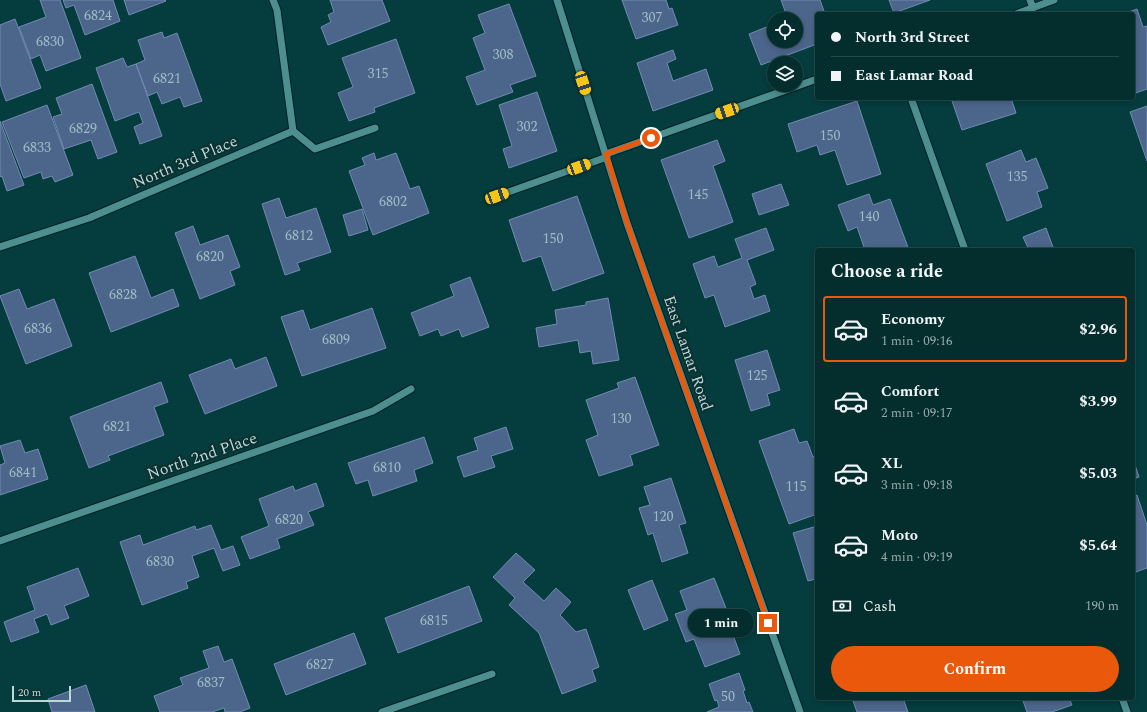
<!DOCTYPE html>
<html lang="en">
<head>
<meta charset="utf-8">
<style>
  body { margin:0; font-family:Spectral,serif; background:#0d3536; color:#f1f3f6; height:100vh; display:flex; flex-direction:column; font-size:15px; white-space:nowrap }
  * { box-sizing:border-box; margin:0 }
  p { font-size:13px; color:#97a8aa }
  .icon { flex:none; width:22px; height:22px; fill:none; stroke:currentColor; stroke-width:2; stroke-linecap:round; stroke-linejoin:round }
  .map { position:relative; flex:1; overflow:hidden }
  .side { position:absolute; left:815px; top:248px; width:320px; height:452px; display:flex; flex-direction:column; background:#042d2e; border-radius:4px; box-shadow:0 2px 6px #0003,0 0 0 1px #25494a }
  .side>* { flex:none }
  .guide { position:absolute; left:815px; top:12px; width:320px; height:88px; border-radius:4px; box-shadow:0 2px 6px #0003,0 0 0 1px #25494a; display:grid; align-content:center; height:88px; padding:0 16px; background:#042d2e }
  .tools { position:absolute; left:767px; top:12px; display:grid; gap:8px }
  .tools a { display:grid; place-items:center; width:36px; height:36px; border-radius:50%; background:#042d2e; box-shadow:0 2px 6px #0003,0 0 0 1px #25494a; font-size:20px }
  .scale { position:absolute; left:12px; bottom:10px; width:59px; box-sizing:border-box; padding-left:4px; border:2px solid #b9d8d9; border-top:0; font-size:11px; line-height:14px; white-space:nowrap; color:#b9d8d9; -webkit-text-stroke:3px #0d3031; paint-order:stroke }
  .end { position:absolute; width:18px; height:18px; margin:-9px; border:5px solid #ea580c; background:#fff; box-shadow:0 0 0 2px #fff }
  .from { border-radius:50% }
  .bubble { position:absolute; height:28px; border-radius:14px; background:#042d2e; box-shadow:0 2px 6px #0003,0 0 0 1px #25494a; font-size:13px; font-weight:700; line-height:28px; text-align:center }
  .car { position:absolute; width:12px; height:24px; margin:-12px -6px; border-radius:5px; box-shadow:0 0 3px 1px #0007; background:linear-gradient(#f5c518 24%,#345 0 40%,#f5c518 0 76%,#345 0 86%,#f5c518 0) }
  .guide b { display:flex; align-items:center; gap:14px; height:38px; font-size:15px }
  .guide b+b { border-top:1px solid #25494a }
  .guide i { width:10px; height:10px; background:#f1f3f6 }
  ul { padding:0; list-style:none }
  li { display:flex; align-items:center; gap:12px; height:66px; margin:0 8px 6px; padding:0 8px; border:2px solid transparent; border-radius:4px }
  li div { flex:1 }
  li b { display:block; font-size:15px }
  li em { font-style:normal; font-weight:700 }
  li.current { border-color:#ea580c }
  li>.icon { width:36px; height:36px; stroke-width:1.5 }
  h2 { padding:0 16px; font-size:18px; line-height:48px }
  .pay { display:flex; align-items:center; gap:10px; height:44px; padding:0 16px; font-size:15px }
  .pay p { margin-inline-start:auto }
  .cta { display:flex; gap:8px; margin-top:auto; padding:8px 16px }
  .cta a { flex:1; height:46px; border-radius:24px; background:#ea580c; color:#fff; font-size:16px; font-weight:700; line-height:46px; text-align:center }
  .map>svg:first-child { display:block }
</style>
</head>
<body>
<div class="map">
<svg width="1147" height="712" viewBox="0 0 1147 712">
  <rect width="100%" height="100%" fill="#053c3e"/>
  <path fill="#4c658a" stroke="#718bb2" d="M40,0H60L81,58L46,71L40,55L31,59L19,27L46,17Z
    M63,0H113L120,21L85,35L74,5L66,8Z
    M124,0H165L166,1L129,15Z
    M330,0H382L390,21L328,45L321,27L331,22L328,15L334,12Z
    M622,0H666L669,9L672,8L678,25L636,39Z
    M781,0H820L825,14H817V44L761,65L749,34L774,24V41H796V19H788Z
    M889,0H930L894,13Z
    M509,4L536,76L510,85L513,92L477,105L466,77L485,70L473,38L485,33L478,15Z
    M1137,9L1143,27L1147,26V89L1133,94V14H1123Z
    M15,19L41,88L6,101L0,84V25Z
    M162,32L164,38L177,33L202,101L184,107L180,97L162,104L157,92L148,96L136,64L145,60L138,40Z
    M396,39L415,93L374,108L375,112L349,121L338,93L353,87L342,58Z
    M673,50L676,59L667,63L673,81L706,69L713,90L653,111L637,63Z
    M123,58L127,67L136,64L162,136L140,144L134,127L143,123L139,112L115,121L96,68Z
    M92,84L117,152L98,159L91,140L64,149L53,117L62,114L56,98Z
    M537,92L557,151L509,168L503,149L512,146L499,105Z
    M951,98H1011L1016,113L962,130Z
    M857,101L881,174L847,185L835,150L820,155L817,145L797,152L788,124Z
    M47,105L73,175L55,182L52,176L43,179L41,172L24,178L2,122Z
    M1147,106V161L1130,112Z
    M0,121L24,185L7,191L2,176L0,177Z
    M717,140L725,161L713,166L733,222L689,238L661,160Z
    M1021,150L1026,162L1036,158L1048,188L1037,192L1042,207L1007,221L986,164Z
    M374,153L376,160L396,153L410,189L419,186L429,213L373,235L349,171L365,165L362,158Z
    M781,184L789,205L759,215L752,194Z
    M869,194L873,205L890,199L909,250H865L857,227L848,231L838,205Z
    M577,196L604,273L553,291L541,256L523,262L509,220Z
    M279,198L286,218L316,208L331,252L297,263L300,270L285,275L262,204Z
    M362,209L368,230L349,236L343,215Z
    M193,226L200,245L228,235L240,267L230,271L235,285L200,299L175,233Z
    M766,228L774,250L747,260L756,284L750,287L754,299L765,295L770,311L725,327L714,295L705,298L693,264L714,256L718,267L742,258L735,239Z
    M1046,228L1054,250H1029L1023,237Z
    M135,256L151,298L173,289L179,306L111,332L89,273Z
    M470,277L489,327L462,337L459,329L441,336L438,329L420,336L411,313L454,296L450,285Z
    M19,289L27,309L54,299L72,346L26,364L0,296Z
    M608,298L619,360L593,364L591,351L580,353L578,340L539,347L536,328L557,324L555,310L586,305V302Z
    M372,308L386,348L302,376L281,317L303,310L310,330Z
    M767,350L780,390L767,394L770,405L751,411L735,360Z
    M266,357L277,386L205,414L189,375L231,359L235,369Z
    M635,377L659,445L630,455L633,465L599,476L586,440L598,435L586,400L619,388L617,383Z
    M161,382L168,402L154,407L164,435L108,456L110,460L89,468L70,417Z
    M506,427L513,449L491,456L495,467L464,477L457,457L478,450L474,438Z
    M794,429L799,443L807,441L813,457L817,455V514L789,524L759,441Z
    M424,437L433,463L414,470L417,481L373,496L368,480L356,484L348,463Z
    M20,440L25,453L38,449L48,479L0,495V465L5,463L0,446Z
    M1133,459L1139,477L1133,479Z
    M671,478L686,523L679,525L688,553L662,562L653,533L648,535L639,508L650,505L644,487Z
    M316,483L324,506L308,512L314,525L277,539L280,548L250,559L241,537L269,526L259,499L293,486L295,491Z
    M1137,495L1147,525V568L1133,573V497Z
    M211,525L221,550L233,546L240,565L223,571L214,548L192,556L199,577L186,582L188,588L142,605L120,542L140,535L143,545L195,526L196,530Z
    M817,526V583L816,579L808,581L793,533Z
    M516,553L535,570L523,582L544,601L556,588L571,602L560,615L576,632L586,629L599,667L592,670L596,681L562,694L539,633L509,605L515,598L493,577Z
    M78,568L89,596L64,606L69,618L51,625L47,614L34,619L39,632L11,642L4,622L35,610L27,587Z
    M714,578L733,626L730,627L740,654L705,667L694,639L686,642L675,614L687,610L680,591Z
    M652,580L668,620L644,630L628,590Z
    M469,586L482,621L398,653L385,618Z
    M354,633L366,664L286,695L274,664Z
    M218,646L224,662L232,659L250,708L240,712H225L224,708L212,712H160L154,696L183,685L180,678L209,668L203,651Z
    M739,673L745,690L743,691L747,703L749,702L753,712H707L719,707L717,700L715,701L709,684Z
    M86,685L95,712H52L48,699Z
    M852,698H903L908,712H857Z
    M1022,698H1069L1072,705L1052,712H1027Z"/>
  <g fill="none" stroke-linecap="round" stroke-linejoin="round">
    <g stroke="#002123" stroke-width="9">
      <path id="minor" d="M273,0L277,10L293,131
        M557,0L627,223L800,712
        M1030,0L1033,8
        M1016,14L1054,0
        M911,98L965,250
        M606,154L817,79
        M497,196L607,157
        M0,247L89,218L293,131L315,149L375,128
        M0,541L373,411L411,389
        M1122,698L1127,712
        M382,712L492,674"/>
    </g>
    <use href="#minor" stroke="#4d8e8f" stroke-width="7"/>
  </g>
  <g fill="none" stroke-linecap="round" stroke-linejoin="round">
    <path stroke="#ea580c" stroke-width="5" d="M651,138L606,154L627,223L768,623"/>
  </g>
  <g text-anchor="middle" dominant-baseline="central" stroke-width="4" stroke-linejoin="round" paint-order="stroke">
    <g font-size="14" fill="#9ebbc5">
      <text x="98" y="15">6824</text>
      <text x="652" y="17">307</text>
      <text x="50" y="41">6830</text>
      <text x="503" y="54">308</text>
      <text x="378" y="73">315</text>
      <text x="167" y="78">6821</text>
      <text x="527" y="126">302</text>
      <text x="83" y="128">6829</text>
      <text x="830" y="135">150</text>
      <text x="37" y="147">6833</text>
      <text x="1017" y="176">135</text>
      <text x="698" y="194">145</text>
      <text x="393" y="201">6802</text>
      <text x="869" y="216">140</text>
      <text x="299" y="235">6812</text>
      <text x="553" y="238">150</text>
      <text x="210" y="256">6820</text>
      <text x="123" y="294">6828</text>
      <text x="38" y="328">6836</text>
      <text x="336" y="339">6809</text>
      <text x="757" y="375">125</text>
      <text x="621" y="418">130</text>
      <text x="117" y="426">6821</text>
      <text x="387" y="467">6810</text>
      <text x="23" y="472">6841</text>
      <text x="796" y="486">115</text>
      <text x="663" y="516">120</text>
      <text x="289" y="519">6820</text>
      <text x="160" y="561">6830</text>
      <text x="434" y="620">6815</text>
      <text x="320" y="664">6827</text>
      <text x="211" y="682">6837</text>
      <text x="728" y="696">50</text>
    </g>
    <g font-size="16" fill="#b9d8d9" stroke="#0d3031">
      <text transform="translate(185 162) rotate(-23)">North 3rd Place</text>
      <text transform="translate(688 353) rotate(71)">East Lamar Road</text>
      <text transform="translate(202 456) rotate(-19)">North 2nd Place</text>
    </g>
  </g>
</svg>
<div class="tools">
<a><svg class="icon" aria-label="locate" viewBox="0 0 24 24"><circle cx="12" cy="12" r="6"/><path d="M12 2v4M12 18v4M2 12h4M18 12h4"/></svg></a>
<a><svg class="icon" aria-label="layers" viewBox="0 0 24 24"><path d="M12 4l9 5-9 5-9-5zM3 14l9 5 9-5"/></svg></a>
</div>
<div class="scale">20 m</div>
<i class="end from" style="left:651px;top:138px"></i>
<i class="end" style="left:768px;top:623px"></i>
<div class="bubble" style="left:688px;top:609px;width:66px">1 min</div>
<i class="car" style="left:583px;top:83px;rotate:162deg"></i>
<i class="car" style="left:727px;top:111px;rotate:251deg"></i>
<i class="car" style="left:579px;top:167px;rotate:70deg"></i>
<i class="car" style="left:497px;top:196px;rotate:70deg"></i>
<div class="guide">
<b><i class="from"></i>North 3rd Street</b>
<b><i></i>East Lamar Road</b>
</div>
<section class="side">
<h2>Choose a ride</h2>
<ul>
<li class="current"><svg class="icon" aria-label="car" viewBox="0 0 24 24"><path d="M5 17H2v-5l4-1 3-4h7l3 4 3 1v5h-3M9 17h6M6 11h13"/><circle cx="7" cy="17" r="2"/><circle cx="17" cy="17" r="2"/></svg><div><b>Economy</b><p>1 min · 09:16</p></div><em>$2.96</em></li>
<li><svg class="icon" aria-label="car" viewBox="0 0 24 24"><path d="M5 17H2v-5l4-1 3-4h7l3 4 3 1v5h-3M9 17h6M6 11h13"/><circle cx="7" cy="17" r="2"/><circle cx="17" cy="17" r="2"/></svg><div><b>Comfort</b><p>2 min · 09:17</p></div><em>$3.99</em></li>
<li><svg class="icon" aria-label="car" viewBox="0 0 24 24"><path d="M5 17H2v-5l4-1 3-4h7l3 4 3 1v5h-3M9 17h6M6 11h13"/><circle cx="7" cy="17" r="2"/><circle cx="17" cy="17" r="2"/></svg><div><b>XL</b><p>3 min · 09:18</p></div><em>$5.03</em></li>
<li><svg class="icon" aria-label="car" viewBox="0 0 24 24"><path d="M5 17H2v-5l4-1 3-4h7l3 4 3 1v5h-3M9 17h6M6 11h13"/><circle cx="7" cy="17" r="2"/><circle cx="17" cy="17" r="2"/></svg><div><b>Moto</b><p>4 min · 09:19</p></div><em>$5.64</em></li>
</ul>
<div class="pay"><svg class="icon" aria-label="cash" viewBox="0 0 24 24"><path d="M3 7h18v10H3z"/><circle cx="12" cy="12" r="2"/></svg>Cash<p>190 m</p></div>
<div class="cta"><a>Confirm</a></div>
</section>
</div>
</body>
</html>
